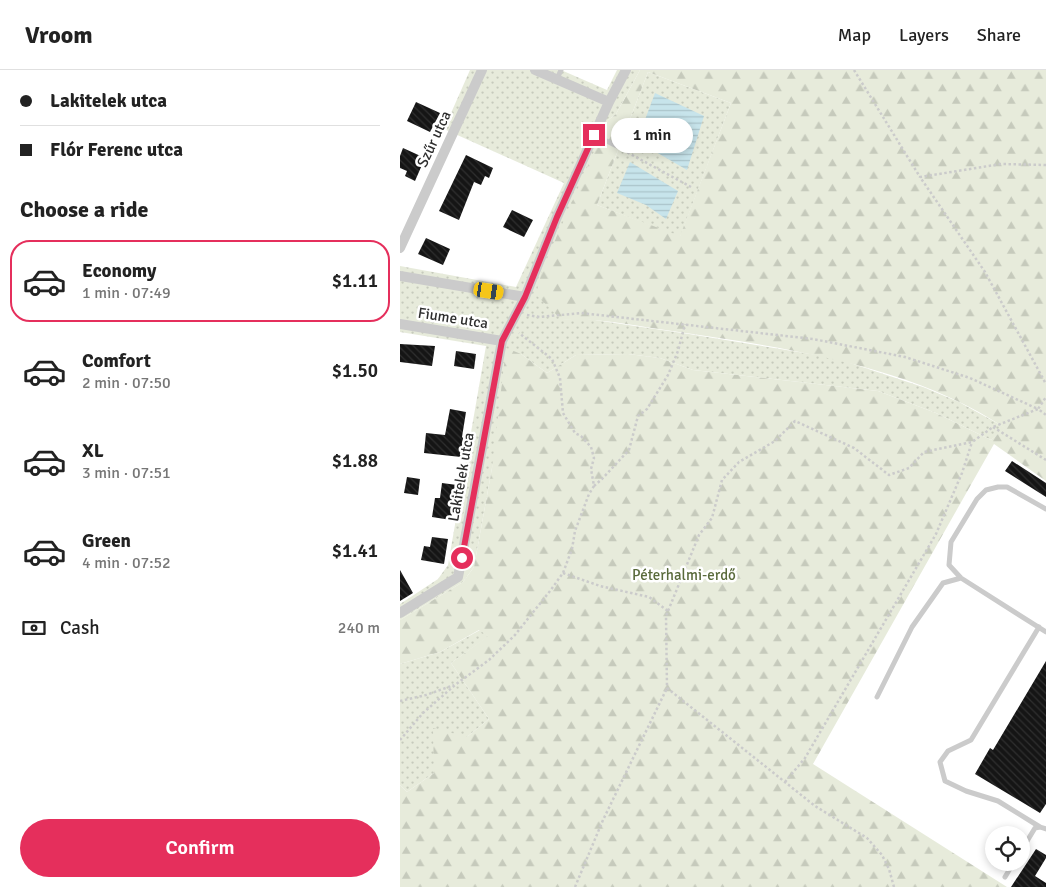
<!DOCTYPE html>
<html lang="en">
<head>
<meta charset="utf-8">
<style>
  body { margin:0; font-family:Signika,sans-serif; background:#f2f2f2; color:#222; height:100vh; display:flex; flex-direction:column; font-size:19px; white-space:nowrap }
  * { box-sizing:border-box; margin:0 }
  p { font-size:16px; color:#767676 }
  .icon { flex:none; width:28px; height:28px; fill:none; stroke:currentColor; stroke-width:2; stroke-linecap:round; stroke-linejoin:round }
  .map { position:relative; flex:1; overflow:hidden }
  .drawer { display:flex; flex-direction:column; background:#fff; width:400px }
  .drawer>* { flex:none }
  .banner { display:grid; align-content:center; height:110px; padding:0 20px; background:#fff }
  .tools { position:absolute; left:585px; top:756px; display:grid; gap:10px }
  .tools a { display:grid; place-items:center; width:45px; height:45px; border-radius:50%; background:#fff; box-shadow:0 2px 8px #0003; font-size:25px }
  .end { position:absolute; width:22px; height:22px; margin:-11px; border:6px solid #e52f5c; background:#fff; box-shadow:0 0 0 2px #fff }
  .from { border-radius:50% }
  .bubble { position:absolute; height:35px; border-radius:18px; background:#fff; box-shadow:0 2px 8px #0003; font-size:16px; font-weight:600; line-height:35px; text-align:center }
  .car { position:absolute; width:15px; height:30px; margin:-15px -8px; border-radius:6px; box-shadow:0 0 4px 1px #0007; background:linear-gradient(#f5c518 24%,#345 0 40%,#f5c518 0 76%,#345 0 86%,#f5c518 0) }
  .banner b { display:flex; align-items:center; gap:18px; height:48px; font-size:19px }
  .banner b+b { border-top:1px solid #e0e0e0 }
  .banner i { width:12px; height:12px; background:#222 }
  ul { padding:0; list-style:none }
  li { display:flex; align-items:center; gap:15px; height:82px; margin:0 10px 8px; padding:0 10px; border:2px solid transparent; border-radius:20px }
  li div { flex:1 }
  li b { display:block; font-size:19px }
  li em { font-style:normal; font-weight:600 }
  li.active { border-color:#e52f5c }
  li>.icon { width:45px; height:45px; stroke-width:1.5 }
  h2 { padding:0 20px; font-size:22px; line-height:60px }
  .pay { display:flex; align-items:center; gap:12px; height:55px; padding:0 20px; font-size:19px }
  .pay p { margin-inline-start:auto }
  .button { display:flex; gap:10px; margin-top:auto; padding:10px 20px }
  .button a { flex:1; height:58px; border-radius:30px; background:#e52f5c; color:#fff; font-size:20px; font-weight:600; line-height:58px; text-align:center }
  header { display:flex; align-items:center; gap:30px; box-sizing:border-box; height:70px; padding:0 25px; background:#fff; border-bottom:1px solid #e0e0e0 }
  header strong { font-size:24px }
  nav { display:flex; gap:28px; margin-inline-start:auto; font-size:18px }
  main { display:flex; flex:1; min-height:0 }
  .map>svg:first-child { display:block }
</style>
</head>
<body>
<header>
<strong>Vroom</strong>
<nav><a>Map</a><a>Layers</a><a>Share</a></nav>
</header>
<main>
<section class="drawer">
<div class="banner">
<b><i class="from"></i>Lakitelek utca</b>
<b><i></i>Flór Ferenc utca</b>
</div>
<h2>Choose a ride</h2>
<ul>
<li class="active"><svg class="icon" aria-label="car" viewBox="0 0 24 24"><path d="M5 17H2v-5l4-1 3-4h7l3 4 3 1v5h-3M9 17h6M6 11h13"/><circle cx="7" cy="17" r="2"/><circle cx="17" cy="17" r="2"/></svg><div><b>Economy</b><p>1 min · 07:49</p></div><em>$1.11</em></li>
<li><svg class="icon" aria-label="car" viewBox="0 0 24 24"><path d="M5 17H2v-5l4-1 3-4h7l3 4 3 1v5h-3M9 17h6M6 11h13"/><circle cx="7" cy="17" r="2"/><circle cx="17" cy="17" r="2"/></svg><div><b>Comfort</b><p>2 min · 07:50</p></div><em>$1.50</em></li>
<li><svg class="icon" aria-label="car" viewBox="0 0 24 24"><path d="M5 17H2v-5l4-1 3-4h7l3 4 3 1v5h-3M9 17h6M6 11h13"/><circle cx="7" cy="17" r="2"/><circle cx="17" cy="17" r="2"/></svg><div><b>XL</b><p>3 min · 07:51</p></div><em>$1.88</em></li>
<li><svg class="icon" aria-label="car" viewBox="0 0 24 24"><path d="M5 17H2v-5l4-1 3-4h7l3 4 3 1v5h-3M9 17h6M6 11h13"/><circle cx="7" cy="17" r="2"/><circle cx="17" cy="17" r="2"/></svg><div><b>Green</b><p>4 min · 07:52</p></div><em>$1.41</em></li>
</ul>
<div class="pay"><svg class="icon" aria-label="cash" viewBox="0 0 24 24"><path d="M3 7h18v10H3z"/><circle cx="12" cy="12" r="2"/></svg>Cash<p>240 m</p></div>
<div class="button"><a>Confirm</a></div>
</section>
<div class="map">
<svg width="646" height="817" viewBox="0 0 646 817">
  <defs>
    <pattern id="grass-dots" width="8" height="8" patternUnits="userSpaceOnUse" patternTransform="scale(1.25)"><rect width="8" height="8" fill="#e7ebdb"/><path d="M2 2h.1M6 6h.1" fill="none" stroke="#c6cabc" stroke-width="1.8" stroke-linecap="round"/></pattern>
    <pattern id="forest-firs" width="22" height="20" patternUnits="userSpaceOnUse" patternTransform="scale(1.25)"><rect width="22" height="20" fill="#e7ebdb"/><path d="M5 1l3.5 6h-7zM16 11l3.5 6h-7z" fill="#c6cabc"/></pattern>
    <pattern id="water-rules" width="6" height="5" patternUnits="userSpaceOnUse" patternTransform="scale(1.25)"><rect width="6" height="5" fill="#c7e4eb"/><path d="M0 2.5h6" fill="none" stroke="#abc4ca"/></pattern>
    <pattern id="building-back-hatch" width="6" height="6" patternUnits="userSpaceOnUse" patternTransform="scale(1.25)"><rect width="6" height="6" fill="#151515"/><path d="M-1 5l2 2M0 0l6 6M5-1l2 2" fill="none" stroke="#2f2f2f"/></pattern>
  </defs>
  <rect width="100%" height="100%" fill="#fff"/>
  <path fill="url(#grass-dots)" d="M70,0H161L207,20L217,0H240L216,44L208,50L162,250L181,248L289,264L435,288L523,317L559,332L606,358L591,370L536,343L478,321L293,300L260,288L228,284L176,285L147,303L121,284L92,398L74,497L63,512L0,550V534L38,509L48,495L86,276L0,262V196L116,217L164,113L44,59Z
    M248,2L331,33L280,167L197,135Z
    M80,560L89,566L51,593L89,649L67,667L34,703L7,722L0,715V594L40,582Z"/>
  <path fill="url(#forest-firs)" fill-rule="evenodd" d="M240,0H646V411L594,374L413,694L607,817H0V715L7,722L34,703L33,658L67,667L89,649L51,593L88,566L79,560L40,582L0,594V550L63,512L74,497L92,398L106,278L121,284L147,303L176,285L228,284L260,288L293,300L478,321L536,343L591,370L605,358C512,295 381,277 272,261C236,256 198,247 162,250L136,225L142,200L208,50L216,44ZM248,2L331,33L280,166L197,135Z"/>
  <path fill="url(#water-rules)" d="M255,23L304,46L287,100L237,71Z
    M230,92L278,121L266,149L246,135L217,123Z"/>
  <path fill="url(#building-back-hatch)" d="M16,32L40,43L30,62L7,51Z
    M3,78L25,88L15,111L5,106L7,101L0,98V86Z
    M66,85L93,98L89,108L85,106L81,115L74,112L59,150L39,141Z
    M112,140L133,150L124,167L103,157Z
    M26,168L50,179L43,195L18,184Z
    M0,274L35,276L32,296L0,292Z
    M56,281L76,284L74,299L54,296Z
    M50,339L66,342L62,367L63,368L61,387L24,383L26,363L45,365Z
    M612,391L646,413V427L605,401Z
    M7,407L20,409L18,425L4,423Z
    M42,413L57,415L51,450L32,447L35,428H40Z
    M32,467L48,469L44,494L21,490L24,476L30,477Z
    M0,500L13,523L0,531Z
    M646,591V734L640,743L575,704L590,678L593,680Z
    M636,779L646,785V788L635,806L646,813V817H611Z"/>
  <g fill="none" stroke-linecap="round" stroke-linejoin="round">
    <path stroke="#cbcbcb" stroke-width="2.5" stroke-dasharray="2.5 2.5" stroke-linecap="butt" d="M454,0L520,107
      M223,80L291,117
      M646,95L601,94L520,107L585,202L646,314
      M127,245L140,247L181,243L413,269L505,287L570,308L638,339L646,327
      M593,357L646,390
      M194,416L202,409L229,380L238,346L247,339L268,305L278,281L285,254
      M163,503L200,516L249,527L268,541
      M0,631L26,625L54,615
      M0,670L23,643L55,615L89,590L115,565L150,521L163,503L172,479L175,461L189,424L194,416L191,399L194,388L191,377L181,366L175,363L163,343L160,308L152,289L119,263
      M385,712L405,688L536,464L562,403L572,372
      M175,817L203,750L267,618
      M494,817L489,799L482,785L467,768L415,736L267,618L266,546L299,465L312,448L322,410L339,392L375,371L395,351L454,378L489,405L509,398L524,382L572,372L593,357L638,339L646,345"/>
    <path stroke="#cbcbcb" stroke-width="5" d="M157,9L161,0
      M194,65L217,76
      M646,439L607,417H598L586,420L577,429L551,472L549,495L561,508L646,562
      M639,557L571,670L548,681L540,692L545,711L566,721L598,731L640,757
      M477,627L512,557L543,513L561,508
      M621,781L635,758L640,757L646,759
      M605,807L614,792"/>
    <path stroke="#cbcbcb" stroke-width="10" d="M135,0L209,32
      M0,178L82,0
      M0,206L125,227
      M0,254L102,271
      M0,543L58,507L102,271L125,227L157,147L209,32L226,0"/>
  </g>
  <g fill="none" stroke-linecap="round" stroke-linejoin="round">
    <path stroke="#e52f5c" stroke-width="6" d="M62,488L102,271L125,227L157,147L194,65"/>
  </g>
  <g text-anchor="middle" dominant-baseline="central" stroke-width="5" stroke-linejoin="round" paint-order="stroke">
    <g font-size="15" fill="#2e2e2e" stroke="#fff">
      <text transform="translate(34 69) rotate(-65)">Szűr utca</text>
      <text transform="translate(53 248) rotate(9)">Fiume utca</text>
      <text transform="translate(61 407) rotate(-80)">Lakitelek utca</text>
    </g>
    <g font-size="15" fill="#596a3b" stroke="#fff">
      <text x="284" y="505">Péterhalmi-erdő</text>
    </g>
  </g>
</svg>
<div class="tools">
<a><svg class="icon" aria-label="locate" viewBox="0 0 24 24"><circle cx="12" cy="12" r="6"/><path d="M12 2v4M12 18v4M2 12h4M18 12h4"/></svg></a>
</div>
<i class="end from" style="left:62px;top:488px"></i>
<i class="end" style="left:194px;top:65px"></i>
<div class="bubble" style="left:211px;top:48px;width:82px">1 min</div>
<i class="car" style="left:89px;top:221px;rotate:99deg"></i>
</div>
</main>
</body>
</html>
